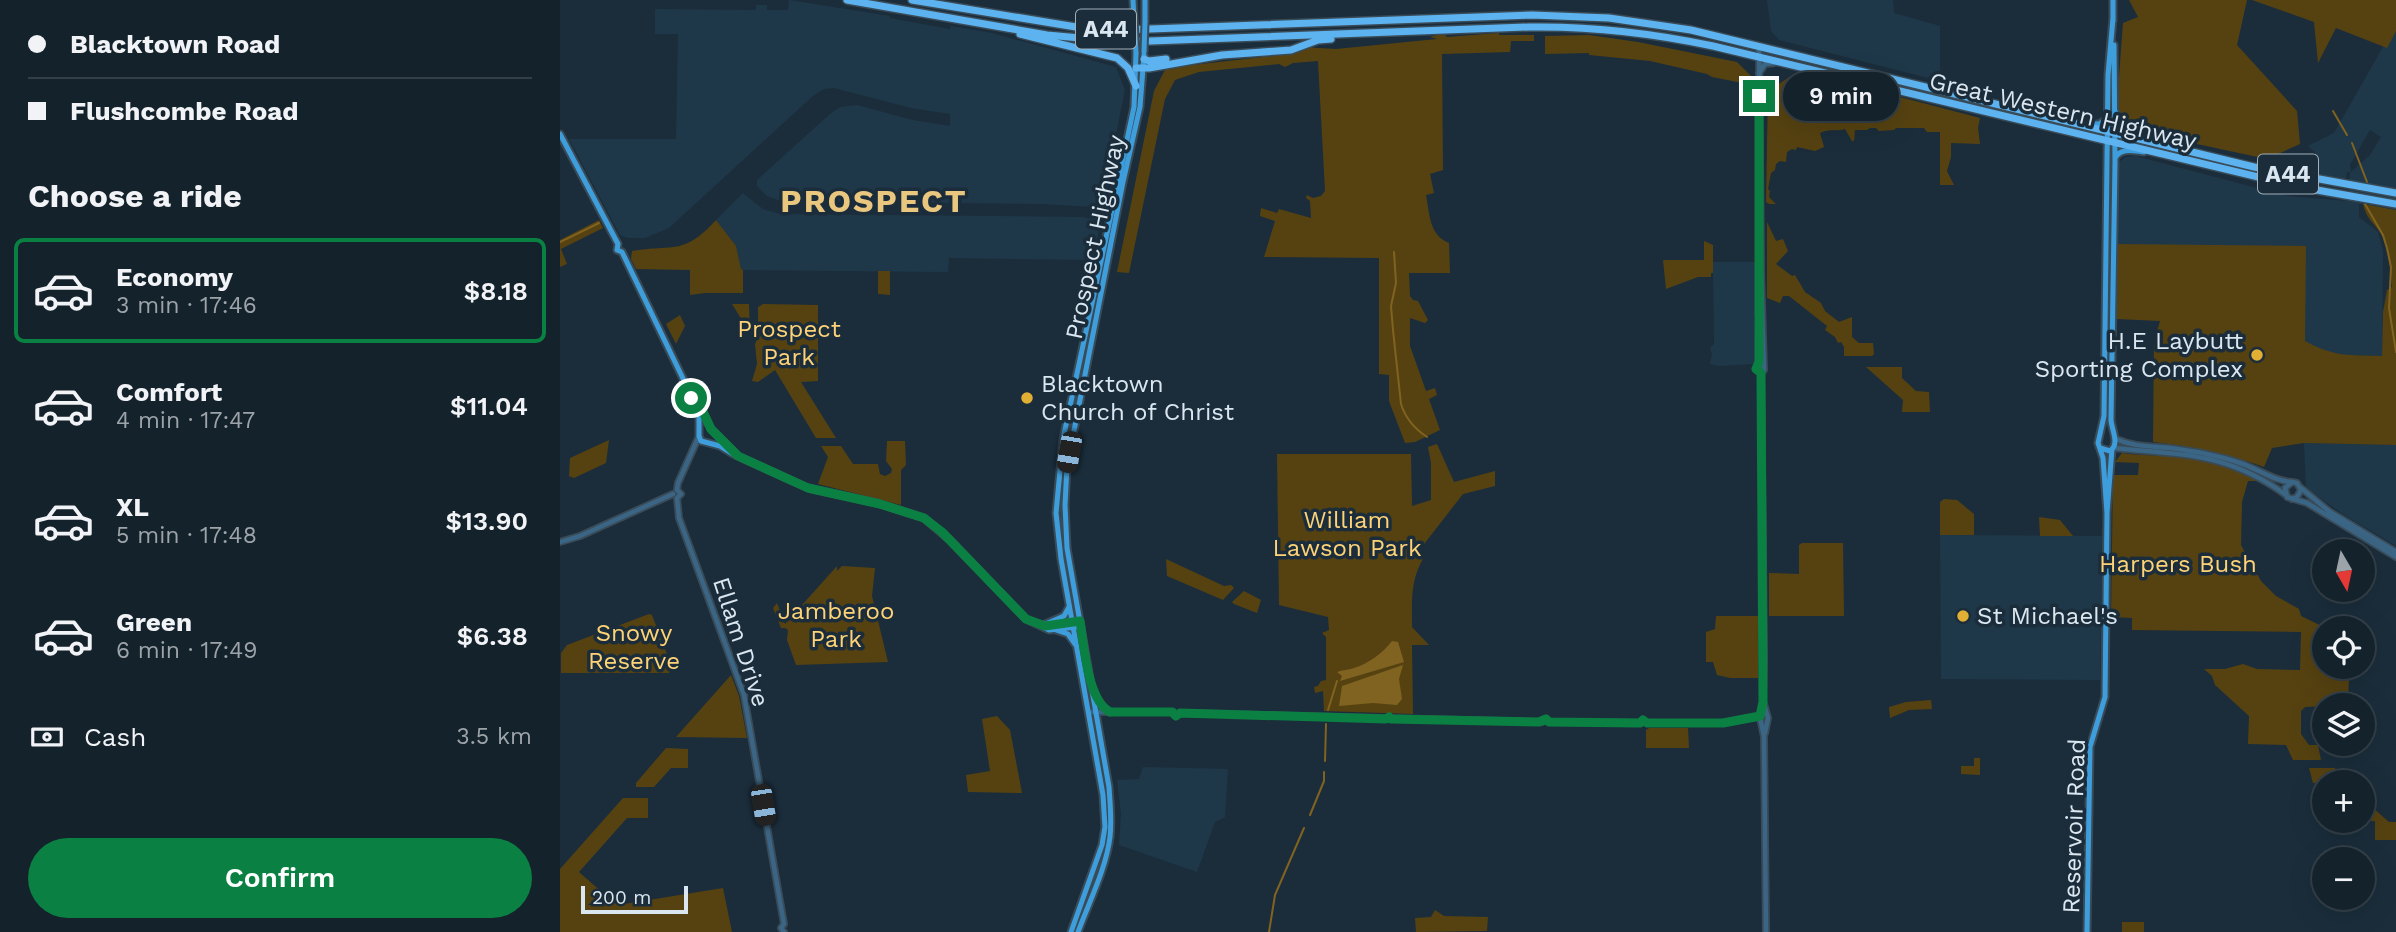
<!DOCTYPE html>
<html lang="en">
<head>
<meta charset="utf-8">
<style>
  body { margin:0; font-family:"Work Sans",sans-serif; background:#1d2a34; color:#f1f3f6; height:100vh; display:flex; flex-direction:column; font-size:26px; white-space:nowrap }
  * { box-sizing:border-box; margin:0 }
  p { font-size:23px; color:#9da4a9 }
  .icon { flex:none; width:38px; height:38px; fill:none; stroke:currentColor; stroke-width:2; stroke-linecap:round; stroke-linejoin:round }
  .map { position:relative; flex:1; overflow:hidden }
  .sheet { display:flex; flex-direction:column; background:#14222c; width:560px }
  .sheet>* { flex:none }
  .banner { display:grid; align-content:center; height:154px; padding:0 28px; background:#14222c }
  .needle { width:46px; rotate:171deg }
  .buttons { position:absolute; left:1752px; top:539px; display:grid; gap:14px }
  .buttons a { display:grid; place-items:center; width:63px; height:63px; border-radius:50%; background:#14222c; box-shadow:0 7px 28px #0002,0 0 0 2px #333f48; font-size:35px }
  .scale { position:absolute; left:21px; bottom:18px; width:107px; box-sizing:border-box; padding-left:7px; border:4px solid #dbe7f0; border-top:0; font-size:19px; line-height:24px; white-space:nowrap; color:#dbe7f0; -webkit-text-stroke:5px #1b2d3b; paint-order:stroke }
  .end { position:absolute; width:32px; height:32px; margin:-16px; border:9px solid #0b8043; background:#fff; box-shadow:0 0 0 4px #fff }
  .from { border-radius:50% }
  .bubble { position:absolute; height:49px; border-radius:24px; background:#14222c; box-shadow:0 7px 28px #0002,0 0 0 2px #333f48; font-size:23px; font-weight:600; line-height:49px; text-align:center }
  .car { position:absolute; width:21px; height:42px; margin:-21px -10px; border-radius:9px; box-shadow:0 0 5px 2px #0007; background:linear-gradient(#222 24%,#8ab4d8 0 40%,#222 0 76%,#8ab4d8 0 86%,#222 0) }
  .banner b { display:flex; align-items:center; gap:24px; height:66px; font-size:26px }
  .banner b+b { border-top:2px solid #333f48 }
  .banner i { width:18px; height:18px; background:#f1f3f6 }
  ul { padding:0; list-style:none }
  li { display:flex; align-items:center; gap:21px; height:105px; margin:0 14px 10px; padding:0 14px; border:4px solid transparent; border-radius:10px }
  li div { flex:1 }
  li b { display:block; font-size:26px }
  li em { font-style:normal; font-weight:600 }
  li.active { border-color:#0b8043 }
  li>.icon { width:63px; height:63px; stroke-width:1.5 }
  h2 { padding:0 28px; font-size:32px; line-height:84px }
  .pay { display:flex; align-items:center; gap:18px; height:77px; padding:0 28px; font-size:26px }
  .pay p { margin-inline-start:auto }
  .action { display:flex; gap:14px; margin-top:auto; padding:14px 28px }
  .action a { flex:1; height:80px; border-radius:42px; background:#0b8043; color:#fff; font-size:28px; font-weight:600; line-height:80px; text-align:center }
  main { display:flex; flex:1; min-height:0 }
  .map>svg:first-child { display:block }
</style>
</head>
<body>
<main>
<section class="sheet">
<div class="banner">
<b><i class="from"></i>Blacktown Road</b>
<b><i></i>Flushcombe Road</b>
</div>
<h2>Choose a ride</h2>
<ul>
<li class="active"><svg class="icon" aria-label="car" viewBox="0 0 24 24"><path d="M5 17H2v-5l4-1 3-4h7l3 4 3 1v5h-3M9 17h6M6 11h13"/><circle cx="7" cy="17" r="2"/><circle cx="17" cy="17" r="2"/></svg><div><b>Economy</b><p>3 min · 17:46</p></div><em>$8.18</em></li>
<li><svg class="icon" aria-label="car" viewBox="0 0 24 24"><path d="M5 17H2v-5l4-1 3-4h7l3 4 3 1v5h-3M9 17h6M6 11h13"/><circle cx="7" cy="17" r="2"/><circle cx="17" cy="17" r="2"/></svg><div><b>Comfort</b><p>4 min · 17:47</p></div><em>$11.04</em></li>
<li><svg class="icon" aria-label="car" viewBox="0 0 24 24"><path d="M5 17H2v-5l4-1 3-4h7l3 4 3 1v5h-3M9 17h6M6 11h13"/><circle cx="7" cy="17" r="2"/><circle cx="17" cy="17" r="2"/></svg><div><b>XL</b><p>5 min · 17:48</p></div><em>$13.90</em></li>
<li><svg class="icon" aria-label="car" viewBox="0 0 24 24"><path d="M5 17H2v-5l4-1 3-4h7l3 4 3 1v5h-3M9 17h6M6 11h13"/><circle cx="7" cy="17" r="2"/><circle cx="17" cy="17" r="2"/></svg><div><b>Green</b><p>6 min · 17:49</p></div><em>$6.38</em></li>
</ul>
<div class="pay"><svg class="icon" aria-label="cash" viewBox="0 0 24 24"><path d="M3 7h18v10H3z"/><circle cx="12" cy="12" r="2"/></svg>Cash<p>3.5 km</p></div>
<div class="action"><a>Confirm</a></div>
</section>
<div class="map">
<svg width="1836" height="932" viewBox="0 0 1836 932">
  <rect width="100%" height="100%" fill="#1b2d3b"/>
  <path fill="#1f3849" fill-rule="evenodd" d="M229,0L330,16V18L390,29L391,26L432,33L556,67L565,90L542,203L534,207L482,204L221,201L207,196L197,186V180L271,113L280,107L297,105L353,120L390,126V114L351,108L274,88L264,89L254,95L109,228L85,238H68L60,235L9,139H116L118,34H95V9L196,10V5H207V10H228Z
    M1207,0H1333L1334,13L1380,26V81L1219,40L1211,31Z
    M1836,24V210L1799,204V217L1818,232L1823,251L1822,356L1779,355L1764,352L1556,244L1559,162L1566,157L1575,156L1728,196L1788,201L1790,172H1787L1786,179L1754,173L1755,152L1748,146L1774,133ZM1810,130L1821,137L1810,155L1791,172L1790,165Z
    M183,193L203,209L220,214L523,217L536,220L540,225L533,260L389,258L388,272L181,270L176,246L156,220Z
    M1153,262H1195L1196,311L1194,317L1196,360L1194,364L1159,366L1150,364L1152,354L1150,348L1154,344Z
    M1744,443L1836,445V546L1784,515L1746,488Z
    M1380,535L1542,536L1540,680L1381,679Z
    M583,767L668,769L665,817L655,822L637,872L559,845L561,813L557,780L579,779Z"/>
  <path fill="#564211" d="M1569,0H1687L1677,45L1737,111L1740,144L1707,159L1576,131L1559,114L1557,103L1563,23L1578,17Z
    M1692,0H1836V31L1827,48L1776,28L1758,63L1754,22Z
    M883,33L887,37L939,33V35H974V41H951L950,52L882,54L883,170L870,174L874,193L866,195C870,215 869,235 889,243L890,273H849L850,296L853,300L858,301L868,320L865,323L850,318V346L866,391L875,388L877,395L869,399L880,430L855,442L845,443L829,401V375L819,374V258L704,257L715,221L700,216L701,208L717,213L719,209L751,218L750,201L746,198L747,195L753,198L761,196L765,191L758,61L733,63L725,67L719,64L639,72L615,80L605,99L569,273L557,272L594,91L606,68L712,56L717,47L729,54L734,53L742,47L776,49L877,39L870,37Z
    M1029,35L1078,42L1177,62L1192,77L1193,85L1152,77L1147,74L1090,61L1029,55V53L985,54V36Z
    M1234,74L1340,97L1420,118L1418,128L1420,144L1391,143V157L1387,171L1394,185H1380V132H1367L1364,128H1336L1334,130L1319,131L1316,128H1310L1307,130H1295L1294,141H1292L1285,129C1275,132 1270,128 1260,133L1264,147L1255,151L1237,147L1236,150L1232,149L1227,152L1226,162L1220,161L1216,164L1215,170L1211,173L1208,189L1210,191L1209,197L1216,204H1209L1206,202L1208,91Z
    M1803,204L1836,210V445L1744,443L1712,448L1704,467C1667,454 1632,446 1593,442L1594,342L1600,321L1557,319L1555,316L1556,244L1746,246L1745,341C1774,357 1789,355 1822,356L1823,312L1827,290L1832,287C1831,272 1828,252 1823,238C1817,224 1807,222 1803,204Z
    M39,220L43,228L1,249L7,264L0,267V240Z
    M156,220L176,246L181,269L183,270V293H145L130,295V270L76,269L71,259L72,251C114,244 123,256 156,220Z
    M1207,222L1216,241L1223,239L1228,251L1216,264L1232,276L1235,275L1245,292L1261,303L1265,311L1279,322L1292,317V337L1299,343H1313L1314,354L1312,356H1284V347L1281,342L1278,343L1275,337L1265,330L1267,326L1229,296H1223L1220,303L1207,298Z
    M1144,241L1153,245V273H1151V277H1138L1106,289L1103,260H1144Z
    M318,271H330V295L318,294Z
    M172,304H189L190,333Z
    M203,304L258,305V381L241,382L276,438H256L215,370L198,382L192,381L197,364L195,344L198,337V307Z
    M120,315L125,326L116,344L106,324Z
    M1306,367H1342V378L1356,391L1369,392L1370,412H1342L1343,400Z
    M49,440L46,463L14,478L9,476L10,458Z
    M327,441H345L346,465L341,470V505L258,484L268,457L261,446H281L293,464H318L320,474L325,476L331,473L332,469L326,461Z
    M877,444L894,482L935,471V486L903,494L854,557H864C850,580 852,602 852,627L869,645H852L853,714L764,711L763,691L755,693L754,687L758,686L761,681L766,680V637L762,633L769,630L768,617L719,605L717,454H851L852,506L871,500V463L868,447Z
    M1562,453C1580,456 1598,455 1616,456C1646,459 1674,467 1700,481H1688L1682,502L1681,545L1701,581L1716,596L1739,609L1741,616L1766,628H1764V667H1801V671L1789,672L1788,705L1745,707L1741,711V734L1749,745H1758L1761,760H1733L1726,745L1688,744L1689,716L1655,685L1652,676L1644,669H1665L1683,664L1697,669L1740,670L1741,632L1572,630V618L1551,617L1553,475H1578L1579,463L1555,462Z
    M1384,499L1397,500L1414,514V535H1380V502Z
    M1479,517L1500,520L1513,536H1480Z
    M1242,543H1283L1284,616H1209V573L1239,574V545Z
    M606,559L664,586L671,585L674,588L663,600L607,576Z
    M277,566V571L282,566L315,568L312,596L328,662L236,665L227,640L228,630L225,628H221L213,608L217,603L225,624Z
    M684,591L701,600L697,613L674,604L672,602Z
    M89,614L92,615L112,667L109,673H1V653L7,645Z
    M1156,616H1198V678H1170L1157,675L1153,662H1146V632L1155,629Z
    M171,675L179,696L187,738L116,737Z
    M1371,700L1372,709L1349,710L1330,718L1329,707L1346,702Z
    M437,716L450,730L462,793L408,792L406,775L430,771L422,719Z
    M1089,728H1128L1129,748H1086V730Z
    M106,748L128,749V768H111L94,787H76V783Z
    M1414,758H1420V775L1401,774V766H1414Z
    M1749,768H1775L1779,782L1753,783Z
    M63,798H88V818H67L19,872L52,901L64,904L163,888L172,932H0V869Z
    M1803,807H1812L1829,822H1836V840H1815V821H1799H1802Z
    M875,910L884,916L928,917L927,931L856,932L855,918L871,917Z
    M1562,922H1584V932H1562Z"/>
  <path fill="#806320" d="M832,641L838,642L844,662L780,681L782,676L777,672C782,670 789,670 794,668C808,664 823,653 832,641Z
    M843,665L839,679L842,699L837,705L813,703L779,706L782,686Z"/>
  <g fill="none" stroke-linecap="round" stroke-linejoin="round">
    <path stroke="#806320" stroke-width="2" d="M1773,111L1787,135
      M1792,143L1807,182
      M1805,204L1823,235L1827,248L1831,267L1829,308L1836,352
      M0,242L39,223
      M834,252L836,283L831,306L833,330L841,404C845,417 855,429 867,437
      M768,710L777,681
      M765,761L766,724
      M750,815L764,781V772
      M709,932L715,895L744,828"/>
    <g stroke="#3a4b58" stroke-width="8">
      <path id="minor" d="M1199,46L1201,276
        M1199,73L1205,64L1214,63
        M1201,275L1204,370L1201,373L1204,658L1203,702L1200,719L1201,722
        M1200,284V335
        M1199,366L1200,347
        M139,436L118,483L117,490L121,494L117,498L119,518L184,695L224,924L221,928L224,932
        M1556,439C1574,447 1591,446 1610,448C1634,451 1657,455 1680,463C1698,469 1714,481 1732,482
        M1554,448C1622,455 1667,452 1726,495
        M1741,488L1770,512L1836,552
        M1732,499L1737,497L1741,490L1737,483L1732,482L1725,488L1727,497L1730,498L1747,503L1836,557
        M0,542L20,536L113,494
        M1204,704L1208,718L1205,733
        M528,712H613
        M620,713L982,722L986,719L989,722L1080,723
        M1201,722L1204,737L1206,932
        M1087,723H1163L1200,716"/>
    </g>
    <g stroke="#3a4b58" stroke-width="9">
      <path id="major" d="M573,0L574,20
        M585,0V22
        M1553,21V0
        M1555,111L1563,128L1577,137
        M1527,124H1539L1548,118
        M0,134L58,244
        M1555,158C1561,147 1574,151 1584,152
        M58,244L57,250L62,252L129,391L139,417V436L141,441L160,446L173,454L248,488L317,503L364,518L391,541L466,619L489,630L517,627
        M132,394L151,429L177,455
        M1540,448L1550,451C1560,444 1552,431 1551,420L1555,162L1554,45
        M1547,513L1543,458L1538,443L1544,416L1548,75L1553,18
        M489,625L514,622
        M481,626L504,616L509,607
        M496,630L508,634L515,644
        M534,693L542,706L550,712
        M511,932L542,845L545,827L543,795L501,559L496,513L503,439L574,107L576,53
        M518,932C529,902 546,869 550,837C552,820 550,803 549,787L507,548L505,505L507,466L563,182L580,107L584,55
        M1527,932L1530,747L1545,697L1547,513L1552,449"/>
    </g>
    <g stroke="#3a4b58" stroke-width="10">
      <path id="highway" d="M287,0L487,35L564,42L969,27C1031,26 1092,33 1153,46L1740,187L1836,204
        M352,0L516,27L563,30L972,15L1049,18L1131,30L1694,167L1836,193
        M460,34L557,58L568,68L576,86
        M584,59L589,61L606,59
        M576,68H589L662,55L731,50L758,40L771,39"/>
    </g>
    <use href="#minor" stroke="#3b6584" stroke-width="4.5"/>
    <use href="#major" stroke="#3e9edc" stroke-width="5"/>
    <use href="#highway" stroke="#5db3ef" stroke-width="7"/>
    <g stroke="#3a4b58" stroke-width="9" stroke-linecap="butt">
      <path id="major-bridge" d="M574,20L576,53
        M584,52L585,22"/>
    </g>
    <use href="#major-bridge" stroke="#3e9edc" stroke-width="5"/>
  </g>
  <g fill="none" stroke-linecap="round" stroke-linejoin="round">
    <path stroke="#0b8043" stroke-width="9" d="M131,398L130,391L139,403L151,429L178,456L248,488L320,504L364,518L382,532L466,619L485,626L520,621C524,644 527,700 550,712H612L616,716L620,713L826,719L829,717L831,719L979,722L986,719L989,722L1080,723L1083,720L1087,723H1163L1200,716L1203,702L1201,373L1196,369L1199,362V96"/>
  </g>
  <g fill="#e1af34" stroke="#1b2d3b" stroke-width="2.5">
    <circle cx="1697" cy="355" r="7"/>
    <circle cx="467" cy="398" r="7"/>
    <circle cx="1403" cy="616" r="7"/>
  </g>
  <g text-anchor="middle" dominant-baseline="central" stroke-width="7" stroke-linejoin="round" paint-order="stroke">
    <g fill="#1b2d3b" stroke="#a1afba" stroke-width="2">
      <rect x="516" y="9.5" width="60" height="39" rx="5"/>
      <rect x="1698" y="154.5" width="60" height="39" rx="5"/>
    </g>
    <g font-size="23" font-weight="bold" fill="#dbe7f0">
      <text x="546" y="29">A44</text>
      <text x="1728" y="174">A44</text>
    </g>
    <g font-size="24" fill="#dbe7f0" stroke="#1b2d3b">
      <text transform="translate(1503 111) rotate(13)">Great Western Highway</text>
      <text transform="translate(535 237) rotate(-78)">Prospect Highway</text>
      <text transform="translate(181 642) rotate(72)">Ellam Drive</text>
      <text transform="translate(1514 826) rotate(-88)">Reservoir Road</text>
    </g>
    <g font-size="24" fill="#fed377" stroke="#1b2d3b">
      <text x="229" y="329">Prospect<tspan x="229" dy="28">Park</tspan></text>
      <text x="787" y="520">William<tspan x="787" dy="28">Lawson Park</tspan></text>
      <text x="1618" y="564">Harpers Bush</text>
      <text x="276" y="611">Jamberoo<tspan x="276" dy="28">Park</tspan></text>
      <text x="74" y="633">Snowy<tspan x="74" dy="28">Reserve</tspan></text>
    </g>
    <g font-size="24" fill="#dbe7f0" stroke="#1b2d3b" text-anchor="start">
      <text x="1683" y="341" text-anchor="end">H.E Laybutt<tspan x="1683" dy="28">Sporting Complex</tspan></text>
      <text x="481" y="384">Blacktown<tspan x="481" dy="28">Church of Christ</tspan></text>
      <text x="1417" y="616">St Michael's</text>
    </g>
    <g font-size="32" font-weight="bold" letter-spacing="2" fill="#eac77e" stroke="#1b2d3b">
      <text x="314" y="201">PROSPECT</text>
    </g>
  </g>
</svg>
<div class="buttons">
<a><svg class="needle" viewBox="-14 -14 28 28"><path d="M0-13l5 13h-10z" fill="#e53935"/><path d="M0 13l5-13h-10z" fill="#9da4a9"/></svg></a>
<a><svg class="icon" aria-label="locate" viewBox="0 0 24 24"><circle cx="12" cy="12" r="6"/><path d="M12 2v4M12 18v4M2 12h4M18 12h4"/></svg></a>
<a><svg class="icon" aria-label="layers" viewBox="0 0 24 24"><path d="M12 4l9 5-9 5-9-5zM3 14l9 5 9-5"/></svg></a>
<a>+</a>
<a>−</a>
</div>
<div class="scale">200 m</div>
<i class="end from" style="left:131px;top:398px"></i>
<i class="end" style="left:1199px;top:96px"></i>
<div class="bubble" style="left:1223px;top:72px;width:116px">9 min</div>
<i class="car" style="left:509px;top:452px;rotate:190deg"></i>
<i class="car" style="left:203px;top:805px;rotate:171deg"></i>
</div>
</main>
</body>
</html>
